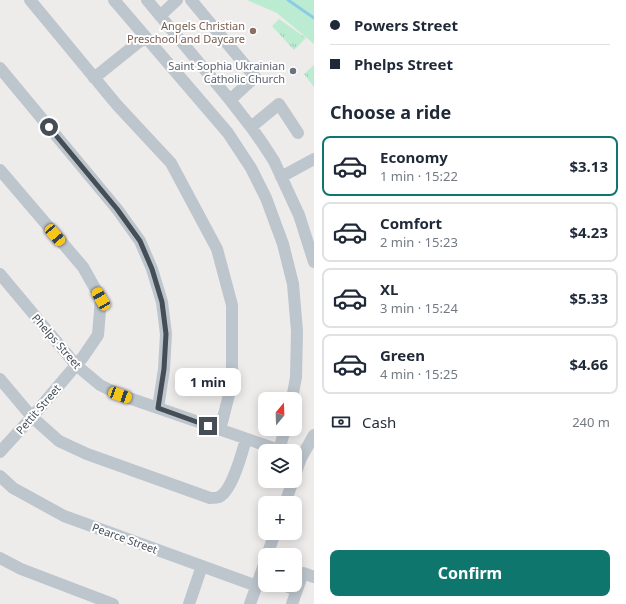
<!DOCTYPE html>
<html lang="en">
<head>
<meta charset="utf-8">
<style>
  body { margin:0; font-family:"Noto Sans",sans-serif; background:#f2f2f3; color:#1f2937; height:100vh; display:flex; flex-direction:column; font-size:15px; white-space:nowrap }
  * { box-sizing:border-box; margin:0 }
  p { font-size:13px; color:#747a83 }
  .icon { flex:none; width:22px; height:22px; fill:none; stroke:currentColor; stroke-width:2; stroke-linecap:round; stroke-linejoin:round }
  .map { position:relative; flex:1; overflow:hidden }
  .side { display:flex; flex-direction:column; background:#fff; width:312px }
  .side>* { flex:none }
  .hud { display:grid; align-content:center; height:88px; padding:0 16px; background:#fff }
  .needle { width:26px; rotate:19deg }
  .fabs { position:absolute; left:258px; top:392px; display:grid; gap:8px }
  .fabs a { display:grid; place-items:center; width:44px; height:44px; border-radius:8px; background:#fff; box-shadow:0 2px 10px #0003; font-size:20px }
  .end { position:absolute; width:18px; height:18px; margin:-9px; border:5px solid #454d57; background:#fff; box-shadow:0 0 0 2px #fff }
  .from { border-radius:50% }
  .bubble { position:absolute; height:28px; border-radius:8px; background:#fff; box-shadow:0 2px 10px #0003; font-size:13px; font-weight:700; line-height:28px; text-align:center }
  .car { position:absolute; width:12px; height:24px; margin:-12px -6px; border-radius:5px; box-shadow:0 0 3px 1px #0007; background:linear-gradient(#f5c518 24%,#345 0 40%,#f5c518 0 76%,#345 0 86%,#f5c518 0) }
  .hud b { display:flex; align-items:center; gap:14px; height:38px; font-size:15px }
  .hud b+b { border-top:1px solid #e0e1e3 }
  .hud i { width:10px; height:10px; background:#1f2937 }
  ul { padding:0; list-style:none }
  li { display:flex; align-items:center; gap:12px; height:60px; margin:0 8px 6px; padding:0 8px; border:2px solid #e0e1e3; border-radius:8px }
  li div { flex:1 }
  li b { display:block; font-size:15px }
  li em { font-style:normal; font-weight:700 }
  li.on { border-color:#0f766e }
  li>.icon { width:36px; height:36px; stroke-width:1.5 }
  h2 { padding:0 16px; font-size:18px; line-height:48px }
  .pay { display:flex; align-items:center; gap:10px; height:44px; padding:0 16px; font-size:15px }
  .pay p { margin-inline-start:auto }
  .cta { display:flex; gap:8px; margin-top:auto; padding:8px 16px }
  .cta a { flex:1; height:46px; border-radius:8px; background:#0f766e; color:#fff; font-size:16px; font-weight:700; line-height:46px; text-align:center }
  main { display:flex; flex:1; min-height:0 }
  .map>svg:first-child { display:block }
</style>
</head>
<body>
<main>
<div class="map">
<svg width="314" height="604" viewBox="0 0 314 604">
  <defs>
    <pattern id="park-tufts" width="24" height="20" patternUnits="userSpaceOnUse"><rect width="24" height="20" fill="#bbebd1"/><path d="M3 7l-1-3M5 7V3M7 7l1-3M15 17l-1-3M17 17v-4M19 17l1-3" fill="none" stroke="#a2cbb6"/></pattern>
  </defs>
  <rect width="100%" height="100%" fill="#eeebeb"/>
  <path fill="#bbebd1" d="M247,0H314V44L277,13Z"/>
  <path fill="url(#park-tufts)" d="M279,19L306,38L294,50L272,26Z
    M314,65V87L304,74Z"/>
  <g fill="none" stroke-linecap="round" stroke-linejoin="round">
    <path stroke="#8acce5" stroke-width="3" d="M288,0L314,18"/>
    <path stroke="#bdc5cd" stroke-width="12" d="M30,0L117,105L171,163L217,249L232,305V383L220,430
      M114,0L228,133L251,168L266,198L283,244L293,284L297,331L296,377L292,399
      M147,0L230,100L251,127L263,144L274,161L299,215L314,262
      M191,0L255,77L230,100
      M160,16L177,0
      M0,68L117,209L140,241L152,269L162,302L166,334L164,369L158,408
      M94,78L145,37
      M251,127L279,104L298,133
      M0,170L83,267L101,299L98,335L83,357L32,417L0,452
      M281,177L314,159
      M0,274L76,365L100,385L120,395L158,408L282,451
      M0,379L32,417L59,441L87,454L210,498C212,498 217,498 219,497C232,491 242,453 246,439
      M279,450L285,429
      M295,475L301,458L314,435
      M0,476L13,488L64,516L257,586
      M285,503L293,481
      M267,555L275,533
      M0,558L21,569L113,604
      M283,585L296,590
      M189,604L202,566
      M250,604L265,562
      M292,604L303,573L314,577"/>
  </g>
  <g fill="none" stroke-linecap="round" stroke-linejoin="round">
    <path stroke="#454d57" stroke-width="5" d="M49,127L117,209L140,241L152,269L162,302L166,334L164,369L158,408L208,426"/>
  </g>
  <circle fill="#8d6e63" stroke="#fff" stroke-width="1.5" cx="253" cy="31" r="4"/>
  <circle fill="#6b7280" stroke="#fff" stroke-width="1.5" cx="293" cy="71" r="4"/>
  <g text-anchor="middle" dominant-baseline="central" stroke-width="4" stroke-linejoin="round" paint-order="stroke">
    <g font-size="11" fill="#785e54" stroke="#fff" text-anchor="end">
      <text x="245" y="25">Angels Christian<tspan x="245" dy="13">Preschool and Daycare</tspan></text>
    </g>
    <g font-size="11" fill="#5b616d" stroke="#fff" text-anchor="end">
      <text x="285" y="65">Saint Sophia Ukrainian<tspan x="285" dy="13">Catholic Church</tspan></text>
    </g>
    <g font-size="11" fill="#454d57" stroke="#fff">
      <text transform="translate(57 341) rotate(49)">Phelps Street</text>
      <text transform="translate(38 409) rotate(-49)">Pettit Street</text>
      <text transform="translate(125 538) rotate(20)">Pearce Street</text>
    </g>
  </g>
</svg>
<div class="fabs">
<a><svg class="needle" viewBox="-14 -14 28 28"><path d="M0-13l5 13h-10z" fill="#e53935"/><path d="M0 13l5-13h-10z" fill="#747a83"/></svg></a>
<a><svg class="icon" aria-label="layers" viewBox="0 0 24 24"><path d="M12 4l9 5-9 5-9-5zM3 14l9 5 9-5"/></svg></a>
<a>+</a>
<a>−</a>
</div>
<i class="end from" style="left:49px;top:127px"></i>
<i class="end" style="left:208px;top:426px"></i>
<div class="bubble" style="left:175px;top:368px;width:66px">1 min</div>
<i class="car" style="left:55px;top:235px;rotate:140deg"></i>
<i class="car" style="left:101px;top:299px;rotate:330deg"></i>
<i class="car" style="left:120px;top:395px;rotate:110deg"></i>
</div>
<section class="side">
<div class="hud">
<b><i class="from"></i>Powers Street</b>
<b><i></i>Phelps Street</b>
</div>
<h2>Choose a ride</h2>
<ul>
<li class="on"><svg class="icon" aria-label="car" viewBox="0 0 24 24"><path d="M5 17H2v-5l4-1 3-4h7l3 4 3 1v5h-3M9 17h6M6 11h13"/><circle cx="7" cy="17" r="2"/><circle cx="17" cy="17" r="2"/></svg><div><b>Economy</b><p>1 min · 15:22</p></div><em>$3.13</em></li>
<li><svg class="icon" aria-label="car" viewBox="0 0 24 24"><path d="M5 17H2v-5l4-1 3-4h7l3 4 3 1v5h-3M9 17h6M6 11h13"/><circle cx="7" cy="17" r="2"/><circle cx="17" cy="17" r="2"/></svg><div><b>Comfort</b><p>2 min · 15:23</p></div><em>$4.23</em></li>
<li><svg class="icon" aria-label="car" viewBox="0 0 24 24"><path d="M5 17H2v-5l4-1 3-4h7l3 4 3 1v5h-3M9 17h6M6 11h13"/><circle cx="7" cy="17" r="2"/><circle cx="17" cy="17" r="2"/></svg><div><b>XL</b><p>3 min · 15:24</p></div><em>$5.33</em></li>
<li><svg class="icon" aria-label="car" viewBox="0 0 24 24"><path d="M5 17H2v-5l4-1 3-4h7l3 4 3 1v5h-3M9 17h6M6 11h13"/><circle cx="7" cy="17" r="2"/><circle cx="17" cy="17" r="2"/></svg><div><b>Green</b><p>4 min · 15:25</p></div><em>$4.66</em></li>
</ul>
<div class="pay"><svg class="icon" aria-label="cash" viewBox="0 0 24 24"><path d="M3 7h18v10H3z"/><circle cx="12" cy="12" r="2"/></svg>Cash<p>240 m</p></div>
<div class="cta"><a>Confirm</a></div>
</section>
</main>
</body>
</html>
